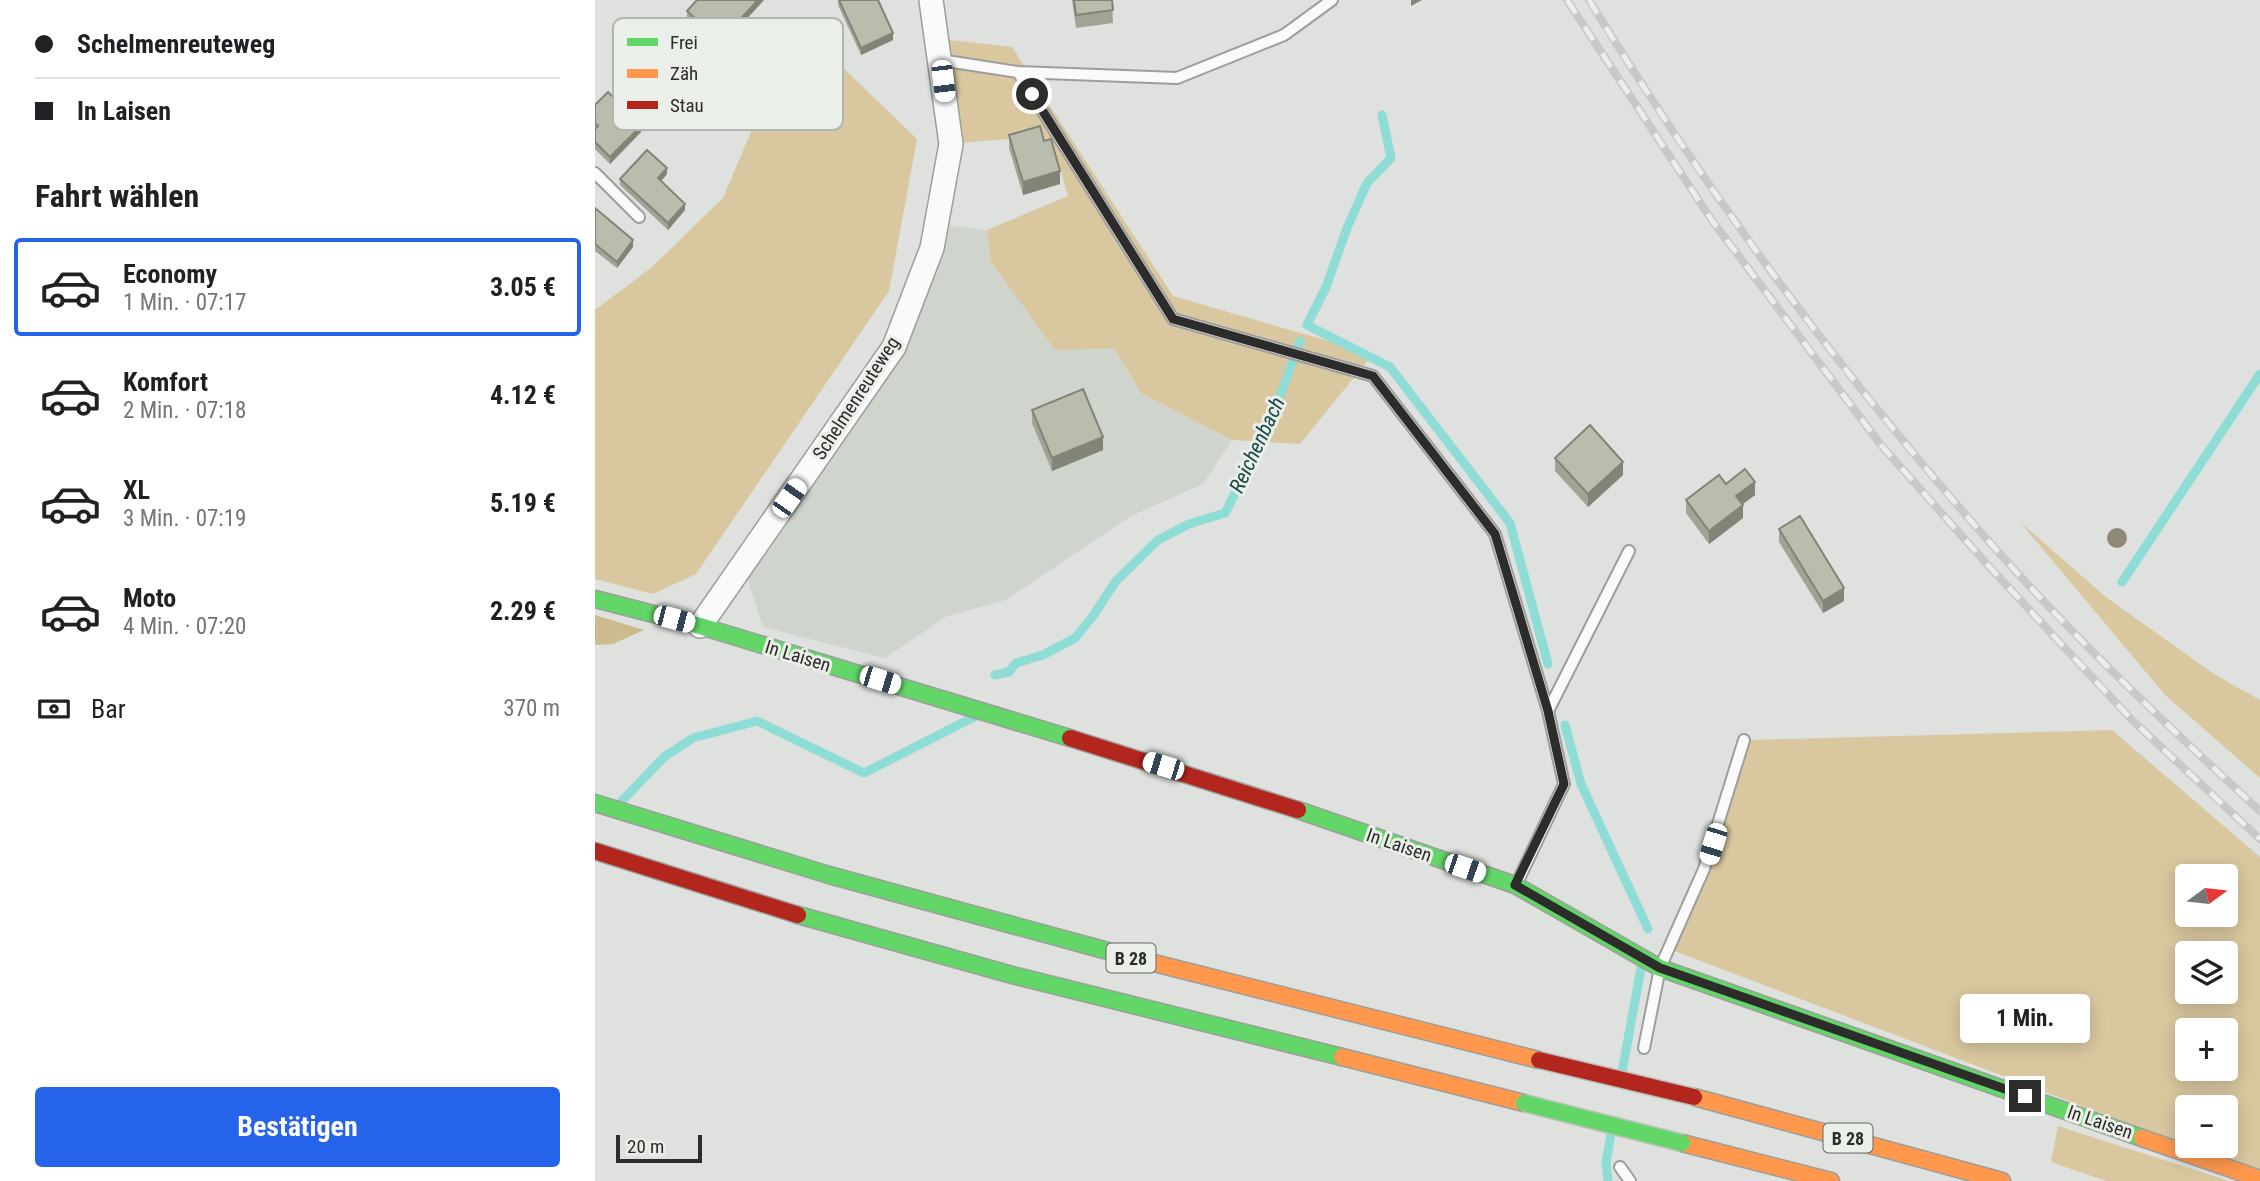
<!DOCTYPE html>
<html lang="de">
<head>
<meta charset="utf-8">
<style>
  body { margin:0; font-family:"Roboto Condensed",sans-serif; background:#f2f2f2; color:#202124; height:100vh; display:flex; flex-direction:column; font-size:26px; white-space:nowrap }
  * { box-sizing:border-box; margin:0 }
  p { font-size:23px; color:#757577 }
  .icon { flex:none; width:38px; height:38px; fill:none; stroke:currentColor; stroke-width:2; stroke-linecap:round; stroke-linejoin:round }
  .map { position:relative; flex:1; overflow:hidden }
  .details { display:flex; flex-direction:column; background:#fff; width:595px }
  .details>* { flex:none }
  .top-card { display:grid; align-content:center; height:154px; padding:0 35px; background:#fff }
  .needle { width:46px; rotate:75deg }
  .controls { position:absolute; left:1580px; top:864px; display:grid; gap:14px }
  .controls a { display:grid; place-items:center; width:63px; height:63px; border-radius:7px; background:#fff; box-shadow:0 4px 18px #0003; font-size:35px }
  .scale { position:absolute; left:21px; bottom:18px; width:86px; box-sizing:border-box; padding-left:7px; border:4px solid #2c2d2b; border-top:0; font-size:19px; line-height:24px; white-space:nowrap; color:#2c2d2b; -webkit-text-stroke:5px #ebefe9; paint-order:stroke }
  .end { position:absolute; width:32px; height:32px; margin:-16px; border:9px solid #2c2d2b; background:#fff; box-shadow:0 0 0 4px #fff }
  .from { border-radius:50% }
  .bubble { position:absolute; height:49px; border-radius:7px; background:#fff; box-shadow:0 4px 18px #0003; font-size:23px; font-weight:700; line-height:49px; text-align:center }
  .car { position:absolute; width:21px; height:42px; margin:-21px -10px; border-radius:9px; box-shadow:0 0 5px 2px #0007; background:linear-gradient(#fff 24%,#345 0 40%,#fff 0 76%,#345 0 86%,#fff 0) }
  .top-card b { display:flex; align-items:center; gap:24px; height:66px; font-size:26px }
  .top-card b+b { border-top:2px solid #e0e0e0 }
  .top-card i { width:18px; height:18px; background:#202124 }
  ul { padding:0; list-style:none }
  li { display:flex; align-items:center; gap:21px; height:98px; margin:0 14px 10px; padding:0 21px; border:4px solid transparent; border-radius:7px }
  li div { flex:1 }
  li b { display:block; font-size:26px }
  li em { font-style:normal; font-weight:700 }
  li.current { border-color:#2563eb }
  li>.icon { width:63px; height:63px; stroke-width:1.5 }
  h2 { padding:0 35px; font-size:32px; line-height:84px }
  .pay { display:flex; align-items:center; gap:18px; height:77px; padding:0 35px; font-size:26px }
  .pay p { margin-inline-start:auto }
  .button { display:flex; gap:14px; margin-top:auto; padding:14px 35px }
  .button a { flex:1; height:80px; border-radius:7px; background:#2563eb; color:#fff; font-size:28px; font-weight:700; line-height:80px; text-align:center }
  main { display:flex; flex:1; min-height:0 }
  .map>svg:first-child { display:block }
</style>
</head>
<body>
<main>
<section class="details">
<div class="top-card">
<b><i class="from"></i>Schelmenreuteweg</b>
<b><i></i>In Laisen</b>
</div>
<h2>Fahrt wählen</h2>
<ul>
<li class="current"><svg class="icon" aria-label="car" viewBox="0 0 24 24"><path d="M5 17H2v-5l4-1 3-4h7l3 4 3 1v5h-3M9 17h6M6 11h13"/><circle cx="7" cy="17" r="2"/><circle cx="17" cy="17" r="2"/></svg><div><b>Economy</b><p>1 Min. · 07:17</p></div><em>3.05 €</em></li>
<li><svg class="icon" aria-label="car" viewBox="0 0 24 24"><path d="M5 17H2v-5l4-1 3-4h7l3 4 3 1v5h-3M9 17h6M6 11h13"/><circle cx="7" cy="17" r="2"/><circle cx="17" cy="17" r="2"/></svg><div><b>Komfort</b><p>2 Min. · 07:18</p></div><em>4.12 €</em></li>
<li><svg class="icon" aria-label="car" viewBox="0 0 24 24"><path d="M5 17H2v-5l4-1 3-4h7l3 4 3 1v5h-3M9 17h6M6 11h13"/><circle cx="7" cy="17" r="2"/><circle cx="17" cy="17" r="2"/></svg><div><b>XL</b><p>3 Min. · 07:19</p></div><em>5.19 €</em></li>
<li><svg class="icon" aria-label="car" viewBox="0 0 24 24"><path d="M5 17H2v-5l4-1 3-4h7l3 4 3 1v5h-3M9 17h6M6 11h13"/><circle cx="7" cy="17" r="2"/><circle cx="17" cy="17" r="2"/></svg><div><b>Moto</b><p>4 Min. · 07:20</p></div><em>2.29 €</em></li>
</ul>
<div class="pay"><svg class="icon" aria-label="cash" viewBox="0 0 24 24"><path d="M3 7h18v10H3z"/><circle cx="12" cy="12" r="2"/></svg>Bar<p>370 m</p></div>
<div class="button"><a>Bestätigen</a></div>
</section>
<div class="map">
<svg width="1665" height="1181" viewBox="0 0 1665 1181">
  <rect width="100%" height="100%" fill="#dee1dd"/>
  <path fill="#cfd5cc" d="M351,225L392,230L396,262L460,350L521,349L547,394L637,440L608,484L536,516L411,600L352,616L290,658L168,627L151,574L309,354Z"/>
  <path fill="#d9c89f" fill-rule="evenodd" d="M216,37L322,139L294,291L101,574L58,594L0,579V310L57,267L128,198L167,106Z
    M355,40L417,47L578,296L778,354L705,444L637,440L547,394L520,349L460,350L396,262L392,230L473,196L461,154L447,136L356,144Z
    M1425,522L1512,598L1619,674L1665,700V778L1570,695Z
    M1517,730L1665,857V1173L1594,1146H1631V1108H1592V1146L1069,947L1112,874L1153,740ZM1592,877H1631V915H1592ZM1592,954H1631V992H1592ZM1592,1031H1631V1069H1592Z
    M1463,1126L1634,1181H1511L1456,1162Z"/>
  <path fill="#cdbb90" d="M0,615L49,630L18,644L0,645Z"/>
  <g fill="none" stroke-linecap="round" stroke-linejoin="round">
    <path stroke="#8ddcd5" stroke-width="9" d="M787,115L796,158L772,183L752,228L731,287L712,325L795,367L915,523L953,664
      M1527,582L1665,374
      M400,675L414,672L421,663L448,655L480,638L498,616L521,581L563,540L594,524L630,513L675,424L705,341
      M970,725L986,784L1053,929
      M26,802L69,757L98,738L162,721L269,773L379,717
      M1027,1072L1046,968
      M1013,1181L1011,1163L1016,1134"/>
    <g stroke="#9d9e9c" stroke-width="14">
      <path id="lane" d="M345,60L423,72L578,319L778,376L900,534L953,711L969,784L922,883
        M423,72L582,78L689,35L737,0
        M0,173L44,217
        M953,711L1034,551
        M1049,1048L1065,968L1109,869L1149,740
        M1025,1167L1035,1181"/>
    </g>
    <g stroke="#9d9e9c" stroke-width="26">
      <path id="street" d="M105,626L299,347L337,248L356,144L336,0"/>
    </g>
    <g stroke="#9d9e9c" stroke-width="19">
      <path id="fast" d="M0,599L105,626L475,738
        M0,803L234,875L531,956
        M703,810L920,885L1065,968L1547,1138
        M203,915L421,976L747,1057"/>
    </g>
    <g stroke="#9d9e9c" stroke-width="19">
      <path id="slow" d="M531,956L944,1060
        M747,1057L929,1103
        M1099,1097L1407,1181
        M1547,1138L1665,1179
        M1087,1143L1236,1181"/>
    </g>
    <g stroke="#9d9e9c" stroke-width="19">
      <path id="jam" d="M475,738L703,810
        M0,851L203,915"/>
    </g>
    <use href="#lane" stroke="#fafafa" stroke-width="10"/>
    <use href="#street" stroke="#fafafa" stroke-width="23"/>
    <use href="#fast" stroke="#63d668" stroke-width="16"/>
    <use href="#slow" stroke="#ff974d" stroke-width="16"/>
    <use href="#jam" stroke="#b3261e" stroke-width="16"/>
    <g stroke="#c8c8c8" stroke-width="8">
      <path id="rail" d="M972,0L1116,219L1286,445L1390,562L1537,720L1665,839
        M994,0C1112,193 1247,376 1398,546C1481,640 1573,726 1665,811"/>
    </g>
    <use href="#rail" stroke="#ebefe9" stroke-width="5" stroke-dasharray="16" stroke-linecap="butt"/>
    <g stroke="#bdbfbd" stroke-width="19" stroke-linecap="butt">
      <path id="fast-bridge" d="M929,1103L1087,1143"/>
    </g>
    <g stroke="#bdbfbd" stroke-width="19" stroke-linecap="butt">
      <path id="jam-bridge" d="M944,1060L1099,1097"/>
    </g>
    <use href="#fast-bridge" stroke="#63d668" stroke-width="16"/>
    <use href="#jam-bridge" stroke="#b3261e" stroke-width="16"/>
  </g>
  <circle fill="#8f8874" cx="1522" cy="538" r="10"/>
  <path fill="#a1a394" d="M169,0L125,48L92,17V11Z
    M243,0H283L298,40L266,55L243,5Z
    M477,0H517L518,23L481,28Z
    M39,65L98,66L65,98L39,71Z
    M0,105L46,132L15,164L0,149Z
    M414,135L449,141L465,184L428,195L414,148Z
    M72,174L66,181L90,210L73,230L25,185V179Z
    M0,208L38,247L22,268L0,251Z
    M437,410L508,450L457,471L437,423Z
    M960,458L1028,475L993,507L960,471Z
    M1131,484L1160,495L1148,504V518L1114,544L1091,513V500Z
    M1184,529L1249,601L1228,613L1184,542Z"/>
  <path fill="#838478" d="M163,0H169L125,48V41Z
    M816,0H827L816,6Z
    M298,33V40L266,55V48Z
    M98,60V66L65,98V91Z
    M46,126V132L15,164V157Z
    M72,168V174L63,185V178Z
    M465,171V184L428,195V182Z
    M90,204V210L73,230V223Z
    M38,240V247L22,268V262Z
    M508,437V450L457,471V458Z
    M1028,462V475L993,507V494Z
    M1160,482V495L1141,509V496Z
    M1148,505V518L1114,544V531Z
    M1249,588V601L1228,613V601Z"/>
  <path fill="#bbbdac" stroke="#838478" stroke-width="2" d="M102,0H163L125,41L92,11Z
    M244,0H283L298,33L266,48Z
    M479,0H517L518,10L481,15Z
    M13,92L46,126L15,157L0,142V129L3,126L0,123V105Z
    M445,126L449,141L456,139L465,171L428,182L414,135Z
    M52,150L72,168L63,178L90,204L73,223L25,179Z
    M0,208L38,240L22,262L0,244Z
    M488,389L508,437L457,458L437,410Z
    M995,425L1028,462L993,494L960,458Z
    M1150,469L1160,482L1141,496L1148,505L1114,531L1091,500L1124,475L1131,484Z
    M1205,516L1249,588L1228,601L1184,529Z"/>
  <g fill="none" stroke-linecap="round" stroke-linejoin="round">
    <path stroke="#2c2d2b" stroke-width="9" d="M437,94L578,319L778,376L900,534L953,711L969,784L920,885L1065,968L1430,1096"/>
  </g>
  <g text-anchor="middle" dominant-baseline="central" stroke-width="6" stroke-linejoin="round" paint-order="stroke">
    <g fill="#ebefe9" stroke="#656764" stroke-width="2">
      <rect x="511.5" y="943.5" width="49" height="29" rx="5"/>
      <rect x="1228.5" y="1123.5" width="49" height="29" rx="5"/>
    </g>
    <g font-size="18" font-weight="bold" fill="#2c2d2b">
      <text x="536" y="958">B 28</text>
      <text x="1253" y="1138">B 28</text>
    </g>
    <g font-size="19" fill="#2c2d2b" stroke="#ebefe9">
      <text transform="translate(261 398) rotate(-57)">Schelmenreuteweg</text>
      <text transform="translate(203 656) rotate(17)">In Laisen</text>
      <text transform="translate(804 845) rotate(19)">In Laisen</text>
      <text transform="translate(1505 1122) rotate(19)">In Laisen</text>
    </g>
    <g font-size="21" font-style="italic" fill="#174946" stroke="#ebefe9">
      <text transform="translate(662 445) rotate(-65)">Reichenbach</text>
    </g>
  </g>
  <rect x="18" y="18" width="230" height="112" rx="10" fill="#ebefe9" stroke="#b2b5b0" stroke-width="2"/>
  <rect x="32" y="38" width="31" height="8" fill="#63d668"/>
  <rect x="32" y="69" width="31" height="9" fill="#ff974d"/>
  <rect x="32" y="101" width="31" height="8" fill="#b3261e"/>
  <g font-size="19" fill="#2c2d2b">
    <text x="75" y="49">Frei</text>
    <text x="75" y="80">Zäh</text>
    <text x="75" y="112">Stau</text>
  </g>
</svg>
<div class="controls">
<a><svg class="needle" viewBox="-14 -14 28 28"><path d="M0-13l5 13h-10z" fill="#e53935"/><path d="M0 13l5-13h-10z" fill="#757577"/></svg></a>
<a><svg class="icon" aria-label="layers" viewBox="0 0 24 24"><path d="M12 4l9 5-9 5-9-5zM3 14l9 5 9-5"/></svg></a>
<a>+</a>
<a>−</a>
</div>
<div class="scale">20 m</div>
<i class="end from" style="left:437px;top:94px"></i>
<i class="end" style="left:1430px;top:1096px"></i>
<div class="bubble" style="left:1365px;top:994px;width:130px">1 Min.</div>
<i class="car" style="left:348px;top:81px;rotate:173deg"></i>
<i class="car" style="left:194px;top:498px;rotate:35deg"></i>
<i class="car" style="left:79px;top:619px;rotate:105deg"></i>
<i class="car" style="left:285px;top:680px;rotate:107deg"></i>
<i class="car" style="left:568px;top:766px;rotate:287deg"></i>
<i class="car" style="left:1118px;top:844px;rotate:197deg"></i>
<i class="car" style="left:870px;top:868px;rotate:109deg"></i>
</div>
</main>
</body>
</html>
